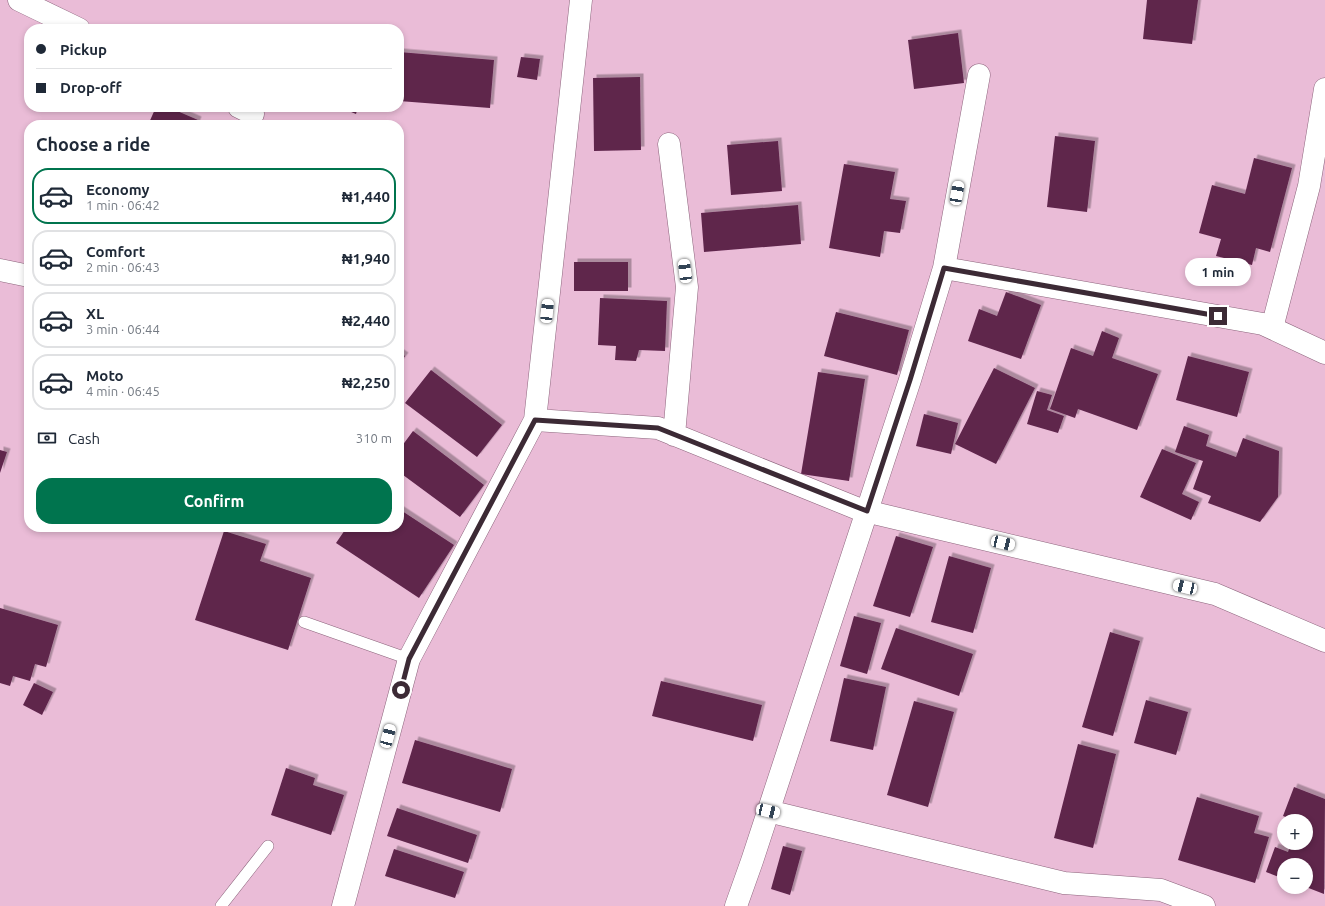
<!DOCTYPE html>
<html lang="en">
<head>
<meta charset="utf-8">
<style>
  body { margin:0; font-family:Ubuntu,sans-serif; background:#f2f2f3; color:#1f2937; height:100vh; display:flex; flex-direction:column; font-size:15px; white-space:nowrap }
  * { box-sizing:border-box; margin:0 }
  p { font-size:13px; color:#747a83 }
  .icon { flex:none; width:22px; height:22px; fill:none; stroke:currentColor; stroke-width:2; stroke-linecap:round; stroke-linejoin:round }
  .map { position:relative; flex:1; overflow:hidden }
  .details { position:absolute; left:24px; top:120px; width:380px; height:412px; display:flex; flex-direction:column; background:#fff; border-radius:16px; box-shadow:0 2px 6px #0003 }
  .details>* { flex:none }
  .top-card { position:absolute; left:24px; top:24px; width:380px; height:88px; border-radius:16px; box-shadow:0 2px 6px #0003; display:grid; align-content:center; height:88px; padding:0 12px; background:#fff }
  .buttons { position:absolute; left:1277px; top:814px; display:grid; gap:8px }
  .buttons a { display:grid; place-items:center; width:36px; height:36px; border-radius:50%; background:#fff; box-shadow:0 2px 6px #0003; font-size:20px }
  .end { position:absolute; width:18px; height:18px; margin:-9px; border:5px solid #3c2a35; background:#fff; box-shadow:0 0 0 2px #fff }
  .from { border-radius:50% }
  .bubble { position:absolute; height:28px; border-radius:14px; background:#fff; box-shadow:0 2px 6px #0003; font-size:13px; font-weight:700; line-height:28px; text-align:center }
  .car { position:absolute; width:12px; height:24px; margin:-12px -6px; border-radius:5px; box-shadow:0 0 3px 1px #0007; background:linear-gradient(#fff 24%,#345 0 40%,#fff 0 76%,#345 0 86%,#fff 0) }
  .top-card b { display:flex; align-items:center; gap:14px; height:38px; font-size:15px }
  .top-card b+b { border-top:1px solid #e0e1e3 }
  .top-card i { width:10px; height:10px; background:#1f2937 }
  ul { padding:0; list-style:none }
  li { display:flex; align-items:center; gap:12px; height:56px; margin:0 8px 6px; padding:0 4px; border:2px solid #e0e1e3; border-radius:16px }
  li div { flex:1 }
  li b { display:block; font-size:15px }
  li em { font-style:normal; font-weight:700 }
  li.active { border-color:#00744e }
  li>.icon { width:36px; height:36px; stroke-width:1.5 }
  h2 { padding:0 12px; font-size:18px; line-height:48px }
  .pay { display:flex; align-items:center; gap:10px; height:44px; padding:0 12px; font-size:15px }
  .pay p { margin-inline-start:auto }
  .action { display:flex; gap:8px; margin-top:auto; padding:8px 12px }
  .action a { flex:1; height:46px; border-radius:16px; background:#00744e; color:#fff; font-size:16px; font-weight:700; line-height:46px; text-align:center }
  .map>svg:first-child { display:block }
</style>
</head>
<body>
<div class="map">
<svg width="1325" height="906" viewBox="0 0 1325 906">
  <defs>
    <filter id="shadow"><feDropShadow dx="3.5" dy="-3.5" stdDeviation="0" flood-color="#0004"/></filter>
  </defs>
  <rect width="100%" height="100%" fill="#eabcd7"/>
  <path fill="#5f254c" filter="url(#shadow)" d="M1147,0H1198L1192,44L1143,39Z
    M958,33L964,83L914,89L908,40Z
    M399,52L494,60L490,108L399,101Z
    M521,57L540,59L537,80L517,77Z
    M640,77L641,150L594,151L593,78Z
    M156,107H168L198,120L196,125H148Z
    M339,107H358L356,114Z
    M1055,136L1095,141L1087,212L1047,207Z
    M778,141L782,191L731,195L727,145Z
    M1254,158L1292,168L1270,252L1256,248L1252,265L1216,256L1221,239L1199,233L1212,185L1245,194Z
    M844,164L895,172L890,199L906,201L900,233L884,231L880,257L829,248Z
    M798,205L801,244L704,252L701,213Z
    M574,262H628V291H574Z
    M1006,292L1041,305L1021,359L968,341L979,309L997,316Z
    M600,298L667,301L665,351L639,350L636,361L615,360L616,346L598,345Z
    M836,312L909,330L897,375L824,356Z
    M1102,331L1119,338L1112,358L1158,374L1137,430L1078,409L1075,418L1050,409L1071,348L1093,356Z
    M399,352L405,356L399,364Z
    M1188,356L1249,372L1237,417L1176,400Z
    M994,368L1035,388L996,464L955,444Z
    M431,370L502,425L477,457L405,403Z
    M818,372L865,379L849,481L801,474Z
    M1037,391L1052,395L1047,410L1064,416L1058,433L1027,424Z
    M924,414L958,423L951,454L916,446Z
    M1184,426L1209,435L1206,446L1236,457L1243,438L1279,451L1278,497L1260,522L1208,503L1211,496L1193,489L1203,461L1175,452Z
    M413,431L484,485L460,517L399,472V450Z
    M1162,449L1196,463L1182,494L1199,502L1191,520L1140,497Z
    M0,450L7,452L0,473Z
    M399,509L454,545L419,598L336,543L347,527H399Z
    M224,531L266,544L260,561L311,578L288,650L195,620Z
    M896,536L933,547L910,617L873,606Z
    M949,556L991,568L973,633L931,622Z
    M0,608L58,625L46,667L35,664L30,681L13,676L10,686L0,683Z
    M854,616L881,623L867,674L840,666Z
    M896,628L973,654L959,696L881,669Z
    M1110,632L1140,641L1113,736L1082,727Z
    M844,678L886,687L873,750L830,741Z
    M661,681L762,705L753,741L652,716Z
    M34,683L53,692L42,715L23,705Z
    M1146,700L1188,712L1176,755L1134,743Z
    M914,701L954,712L928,807L887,795Z
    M415,740L512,769L500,812L402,783Z
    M1078,744L1116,754L1093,848L1054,838Z
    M286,768L315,778L313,785L344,795L331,835L271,815Z
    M1294,787L1325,799L1324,894L1306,887V865H1284V879L1266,872L1275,847L1288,852L1291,843H1306V821H1296L1283,816Z
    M1197,797L1259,816L1254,833L1269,837L1255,883L1178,860Z
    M397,808L477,835L468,863L387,836Z
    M783,846L802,851L790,895L771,889Z
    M394,849L464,872L455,898L385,876Z"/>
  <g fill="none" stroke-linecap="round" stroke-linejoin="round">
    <g stroke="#8c647c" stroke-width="12">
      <path id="lane" d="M304,622L409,659
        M221,906L268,846"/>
    </g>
    <g stroke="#8c647c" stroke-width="23">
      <path id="street" d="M19,0L79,29
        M239,107L253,114
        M669,144L687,287L674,435
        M944,268L1263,324L1325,353
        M0,270L29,276
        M1272,328L1309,186L1325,89
        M535,420L658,428L861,510L1215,594L1325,641
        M768,811L1064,883L1161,890L1204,906
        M343,906L409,659L535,420L581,0
        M736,906L752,861L910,380L944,268L979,75"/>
    </g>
    <use href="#lane" stroke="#fff" stroke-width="11"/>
    <use href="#street" stroke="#fff" stroke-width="22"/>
  </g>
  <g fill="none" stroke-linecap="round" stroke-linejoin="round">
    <path stroke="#3c2a35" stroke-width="5" d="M401,690L409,659L535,420L658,428L867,511L910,380L944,268L1218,316"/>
  </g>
</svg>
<div class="buttons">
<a>+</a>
<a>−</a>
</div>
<i class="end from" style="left:401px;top:690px"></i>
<i class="end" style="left:1218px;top:316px"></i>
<div class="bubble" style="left:1185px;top:258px;width:66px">1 min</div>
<i class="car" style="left:957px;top:193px;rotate:10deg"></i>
<i class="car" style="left:685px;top:271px;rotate:353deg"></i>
<i class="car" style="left:547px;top:311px;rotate:6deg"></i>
<i class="car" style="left:1003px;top:543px;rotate:103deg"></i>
<i class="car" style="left:1185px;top:587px;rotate:283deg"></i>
<i class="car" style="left:388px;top:736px;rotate:15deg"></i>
<i class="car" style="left:768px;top:811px;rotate:103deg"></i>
<div class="top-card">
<b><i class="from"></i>Pickup</b>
<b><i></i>Drop-off</b>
</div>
<section class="details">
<h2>Choose a ride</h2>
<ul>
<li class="active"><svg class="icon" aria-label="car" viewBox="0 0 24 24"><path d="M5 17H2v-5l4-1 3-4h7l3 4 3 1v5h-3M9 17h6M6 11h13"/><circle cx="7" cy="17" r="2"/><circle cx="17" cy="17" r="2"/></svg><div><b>Economy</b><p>1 min · 06:42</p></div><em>₦1,440</em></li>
<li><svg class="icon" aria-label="car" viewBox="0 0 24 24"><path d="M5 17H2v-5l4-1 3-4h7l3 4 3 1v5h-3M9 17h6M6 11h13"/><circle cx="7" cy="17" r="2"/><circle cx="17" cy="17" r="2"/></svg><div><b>Comfort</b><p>2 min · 06:43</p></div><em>₦1,940</em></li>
<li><svg class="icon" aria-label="car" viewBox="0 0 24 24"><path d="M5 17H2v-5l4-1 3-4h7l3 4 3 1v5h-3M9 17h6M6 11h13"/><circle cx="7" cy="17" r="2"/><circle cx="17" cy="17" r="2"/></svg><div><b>XL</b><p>3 min · 06:44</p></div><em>₦2,440</em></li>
<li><svg class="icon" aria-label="car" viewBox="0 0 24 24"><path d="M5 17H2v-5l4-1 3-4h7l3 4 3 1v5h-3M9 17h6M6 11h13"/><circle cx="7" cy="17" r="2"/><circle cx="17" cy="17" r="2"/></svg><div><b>Moto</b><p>4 min · 06:45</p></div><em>₦2,250</em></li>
</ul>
<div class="pay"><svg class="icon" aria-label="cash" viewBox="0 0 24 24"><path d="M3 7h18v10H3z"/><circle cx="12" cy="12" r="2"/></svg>Cash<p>310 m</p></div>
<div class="action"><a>Confirm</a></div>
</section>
</div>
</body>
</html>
